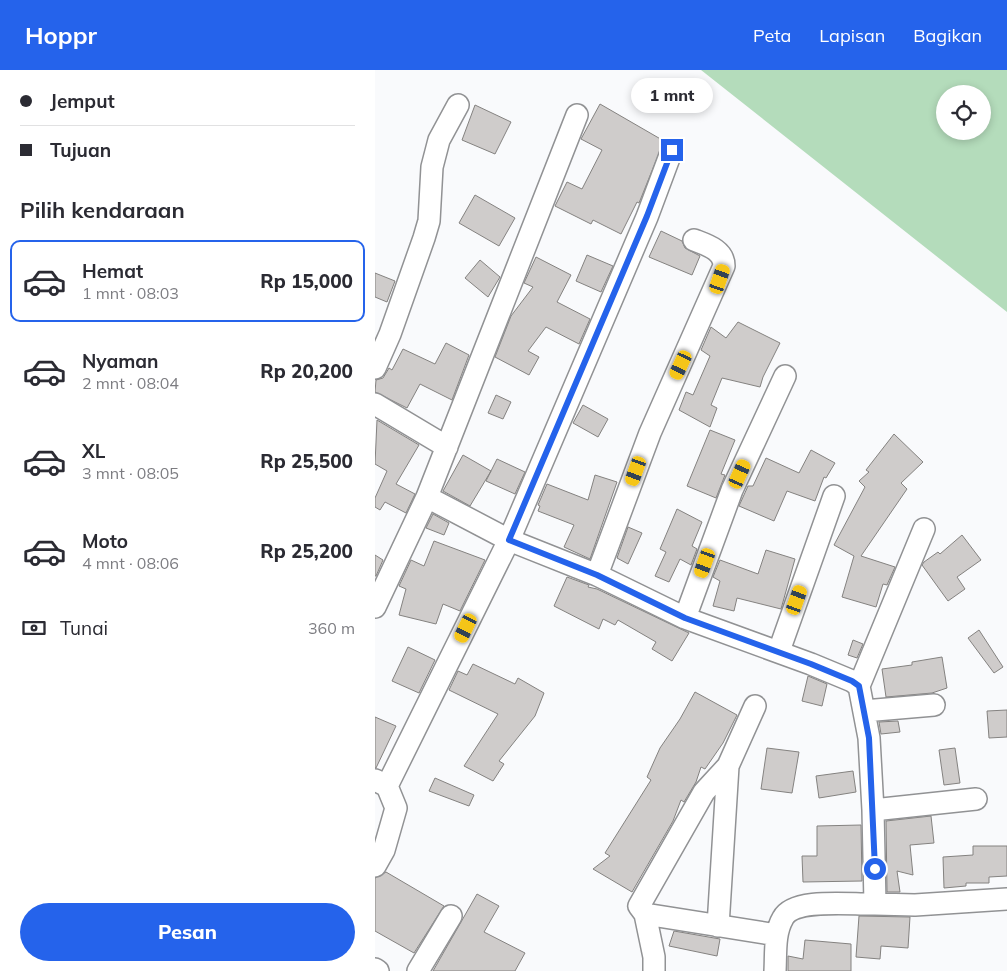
<!DOCTYPE html>
<html lang="id">
<head>
<meta charset="utf-8">
<style>
  body { margin:0; font-family:Mulish,sans-serif; background:#f2f2f3; color:#2b2b33; height:100vh; display:flex; flex-direction:column; font-size:19px; white-space:nowrap }
  * { box-sizing:border-box; margin:0 }
  p { font-size:16px; color:#7c7c81 }
  .icon { flex:none; width:28px; height:28px; fill:none; stroke:currentColor; stroke-width:2; stroke-linecap:round; stroke-linejoin:round }
  .map { position:relative; flex:1; overflow:hidden }
  .drawer { display:flex; flex-direction:column; background:#fff; width:375px }
  .drawer>* { flex:none }
  .guide { display:grid; align-content:center; height:110px; padding:0 20px; background:#fff }
  .buttons { position:absolute; left:561px; top:15px; display:grid; gap:10px }
  .buttons a { display:grid; place-items:center; width:55px; height:55px; border-radius:50%; background:#fff; box-shadow:0 2px 8px #0003; font-size:25px }
  .end { position:absolute; width:22px; height:22px; margin:-11px; border:6px solid #2563eb; background:#fff; box-shadow:0 0 0 2px #fff }
  .from { border-radius:50% }
  .bubble { position:absolute; height:35px; border-radius:18px; background:#fff; box-shadow:0 2px 8px #0003; font-size:16px; font-weight:800; line-height:35px; text-align:center }
  .car { position:absolute; width:15px; height:30px; margin:-15px -8px; border-radius:6px; box-shadow:0 0 4px 1px #0007; background:linear-gradient(#f5c518 24%,#345 0 40%,#f5c518 0 76%,#345 0 86%,#f5c518 0) }
  .guide b { display:flex; align-items:center; gap:18px; height:48px; font-size:19px }
  .guide b+b { border-top:1px solid #e1e1e2 }
  .guide i { width:12px; height:12px; background:#2b2b33 }
  ul { padding:0; list-style:none }
  li { display:flex; align-items:center; gap:15px; height:82px; margin:0 10px 8px; padding:0 10px; border:2px solid transparent; border-radius:10px }
  li div { flex:1 }
  li b { display:block; font-size:19px }
  li em { font-style:normal; font-weight:800 }
  li.selected { border-color:#2563eb }
  li>.icon { width:45px; height:45px; stroke-width:1.5 }
  h2 { padding:0 20px; font-size:22px; line-height:60px }
  .pay { display:flex; align-items:center; gap:12px; height:55px; padding:0 20px; font-size:19px }
  .pay p { margin-inline-start:auto }
  .cta { display:flex; gap:10px; margin-top:auto; padding:10px 20px }
  .cta a { flex:1; height:58px; border-radius:30px; background:#2563eb; color:#fff; font-size:20px; font-weight:800; line-height:58px; text-align:center }
  header { display:flex; align-items:center; gap:30px; box-sizing:border-box; height:70px; padding:0 25px; background:#2563eb; color:#fff }
  header strong { font-size:24px }
  nav { display:flex; gap:28px; margin-inline-start:auto; font-size:18px }
  main { display:flex; flex:1; min-height:0 }
  .map>svg:first-child { display:block }
</style>
</head>
<body>
<header>
<strong>Hoppr</strong>
<nav><a>Peta</a><a>Lapisan</a><a>Bagikan</a></nav>
</header>
<main>
<section class="drawer">
<div class="guide">
<b><i class="from"></i>Jemput</b>
<b><i></i>Tujuan</b>
</div>
<h2>Pilih kendaraan</h2>
<ul>
<li class="selected"><svg class="icon" aria-label="car" viewBox="0 0 24 24"><path d="M5 17H2v-5l4-1 3-4h7l3 4 3 1v5h-3M9 17h6M6 11h13"/><circle cx="7" cy="17" r="2"/><circle cx="17" cy="17" r="2"/></svg><div><b>Hemat</b><p>1 mnt · 08:03</p></div><em>Rp 15,000</em></li>
<li><svg class="icon" aria-label="car" viewBox="0 0 24 24"><path d="M5 17H2v-5l4-1 3-4h7l3 4 3 1v5h-3M9 17h6M6 11h13"/><circle cx="7" cy="17" r="2"/><circle cx="17" cy="17" r="2"/></svg><div><b>Nyaman</b><p>2 mnt · 08:04</p></div><em>Rp 20,200</em></li>
<li><svg class="icon" aria-label="car" viewBox="0 0 24 24"><path d="M5 17H2v-5l4-1 3-4h7l3 4 3 1v5h-3M9 17h6M6 11h13"/><circle cx="7" cy="17" r="2"/><circle cx="17" cy="17" r="2"/></svg><div><b>XL</b><p>3 mnt · 08:05</p></div><em>Rp 25,500</em></li>
<li><svg class="icon" aria-label="car" viewBox="0 0 24 24"><path d="M5 17H2v-5l4-1 3-4h7l3 4 3 1v5h-3M9 17h6M6 11h13"/><circle cx="7" cy="17" r="2"/><circle cx="17" cy="17" r="2"/></svg><div><b>Moto</b><p>4 mnt · 08:06</p></div><em>Rp 25,200</em></li>
</ul>
<div class="pay"><svg class="icon" aria-label="cash" viewBox="0 0 24 24"><path d="M3 7h18v10H3z"/><circle cx="12" cy="12" r="2"/></svg>Tunai<p>360 m</p></div>
<div class="cta"><a>Pesan</a></div>
</section>
<div class="map">
<svg width="632" height="901" viewBox="0 0 632 901">
  <rect width="100%" height="100%" fill="#f9fafc"/>
  <path fill="#b4dcbb" fill-rule="evenodd" d="M326,0H632V242ZM570,24H608V61H570Z"/>
  <path fill="#cfcccb" stroke="#848280" d="M225,34L289,71L264,133L262,132L246,164L218,150L216,154L180,136L192,112L207,119L227,80L206,69Z
    M100,35L136,52L120,84L87,70Z
    M100,125L140,148L124,176L84,153Z
    M286,161L307,171L310,178L325,186L317,205L274,187Z
    M212,185L238,196L226,222L201,211Z
    M161,187L196,205L182,232L215,249L204,274L171,257L153,281L164,287L154,305L120,287L136,246L158,217L149,213Z
    M105,190L125,207L113,227L90,208Z
    M0,203L20,211L12,232L0,227Z
    M363,252L405,273L388,307L385,317L347,308L336,335L342,338L335,357L304,340L311,322L318,325L335,286L326,280L336,257L351,268Z
    M71,273L94,285L77,330L45,314L32,338L0,322L1,310L8,308L14,298L17,300L28,279L60,294Z
    M121,325L136,332L128,349L113,343Z
    M208,335L233,349L223,367L198,353Z
    M2,350L44,375L21,414L40,424L31,443L10,432L5,440L0,437V428L12,401L0,394Z
    M335,360L360,370L346,404L350,405L341,428L312,416Z
    M519,364L548,392L526,413L532,419L486,486L520,497L512,515L508,514L501,537L467,527L479,486L459,475L490,417L484,411L494,402L491,400Z
    M436,380L460,393L451,408L449,407L440,431L412,421L399,451L364,436L373,416H378L391,388L424,403Z
    M88,385L116,401L95,436L68,421Z
    M122,389L150,402L140,424L111,411Z
    M220,405L242,412L215,489L189,477L199,455L163,441L165,436L163,435L172,414L213,430Z
    M302,439L327,452L317,476L322,479L316,495L305,489L294,512L280,506L291,482L285,479Z
    M58,444L74,453L69,465L51,458Z
    M253,457L267,463L253,494L242,488Z
    M587,465L606,490L582,507L590,519L573,531L547,495L549,492L563,482L565,484Z
    M59,471L110,490L85,541L68,534L61,554L24,545L31,519L24,516L36,490L49,496Z
    M391,480L420,489L406,539L362,528L359,541L338,536L345,511L338,507L345,490L383,504Z
    M0,485L8,490L1,506H0Z
    M192,507L214,515L213,517L222,519L314,563L297,591L277,579L281,572L243,550L240,555L228,549L224,559L179,536Z
    M604,560L628,597L619,603L593,568Z
    M478,570L488,574L482,588L473,585Z
    M33,577L60,590L44,623L17,611Z
    M567,587L572,618L557,623L511,627L507,599L537,595V592Z
    M98,594L140,614L143,608L169,623L160,646L124,691L129,694L118,711L89,696L123,644L74,620L83,601L92,605Z
    M433,606L452,614L447,636L427,631Z
    M320,622L362,645L348,673L330,699L326,697L321,712L309,732L306,730L298,751L257,822L218,799L235,786L230,783L276,710L272,707L285,678L305,649Z
    M632,640V667L614,668L612,641Z
    M0,647L21,656L1,698H0Z
    M523,651L525,662L506,664L504,652Z
    M392,678L424,682L417,723L386,719Z
    M580,678L585,713L569,715L564,680Z
    M478,701L481,722L444,728L441,706Z
    M60,708L99,725L94,736L54,721Z
    M556,746L559,773L535,775L538,805L522,801L525,822H512L511,751Z
    M486,755L487,811L428,812L427,786H442V756Z
    M598,776H632V806L614,807V813H591V816L569,818L568,787L598,785Z
    M11,802L69,836L39,883L0,861V808Z
    M102,824L124,836L109,862L150,883L140,901H58Z
    M484,846L535,847L533,878L506,876L505,889L481,887Z
    M299,861L345,869L342,886L294,876Z
    M430,870L476,874V901H413V886L428,889Z"/>
  <g fill="none" stroke-linecap="round" stroke-linejoin="round">
    <g stroke="#919294" stroke-width="24">
      <path id="minor" d="M0,298L15,264L49,168L54,151L57,97L64,70L83,35
        M0,334L72,377
        M52,427L134,470L222,505L275,363L349,196C349,180 332,175 319,170
        M222,505L310,548L436,594L477,611L484,616L494,668L498,740
        M0,537L52,427L202,45
        M310,548L357,420L410,306
        M404,581L459,426
        M484,616L549,459
        M380,636L353,696L329,722L264,836L270,844L402,865
        M489,641L559,635
        M12,716L134,470L272,147L297,80
        M0,796L9,780L21,738L12,716L0,710
        M500,834L540,835L632,829
        M270,844L279,887V901
        M343,856L353,696
        M0,899L3,901
        M43,901L76,846
        M400,901C401,884 399,863 408,848C419,827 478,835 500,834L498,740L601,729"/>
    </g>
    <use href="#minor" stroke="#fff" stroke-width="21"/>
  </g>
  <g fill="none" stroke-linecap="round" stroke-linejoin="round">
    <path stroke="#2563eb" stroke-width="6" d="M297,80L272,146L134,470L222,505L310,548L436,594L477,611L484,616L494,668L500,799"/>
  </g>
</svg>
<div class="buttons">
<a><svg class="icon" aria-label="locate" viewBox="0 0 24 24"><circle cx="12" cy="12" r="6"/><path d="M12 2v4M12 18v4M2 12h4M18 12h4"/></svg></a>
</div>
<i class="end from" style="left:500px;top:799px"></i>
<i class="end" style="left:297px;top:80px"></i>
<div class="bubble" style="left:256px;top:8px;width:82px">1 mnt</div>
<i class="car" style="left:345px;top:209px;rotate:19deg"></i>
<i class="car" style="left:306px;top:295px;rotate:205deg"></i>
<i class="car" style="left:261px;top:401px;rotate:200deg"></i>
<i class="car" style="left:365px;top:404px;rotate:24deg"></i>
<i class="car" style="left:330px;top:493px;rotate:200deg"></i>
<i class="car" style="left:422px;top:530px;rotate:20deg"></i>
<i class="car" style="left:91px;top:558px;rotate:206deg"></i>
</div>
</main>
</body>
</html>
